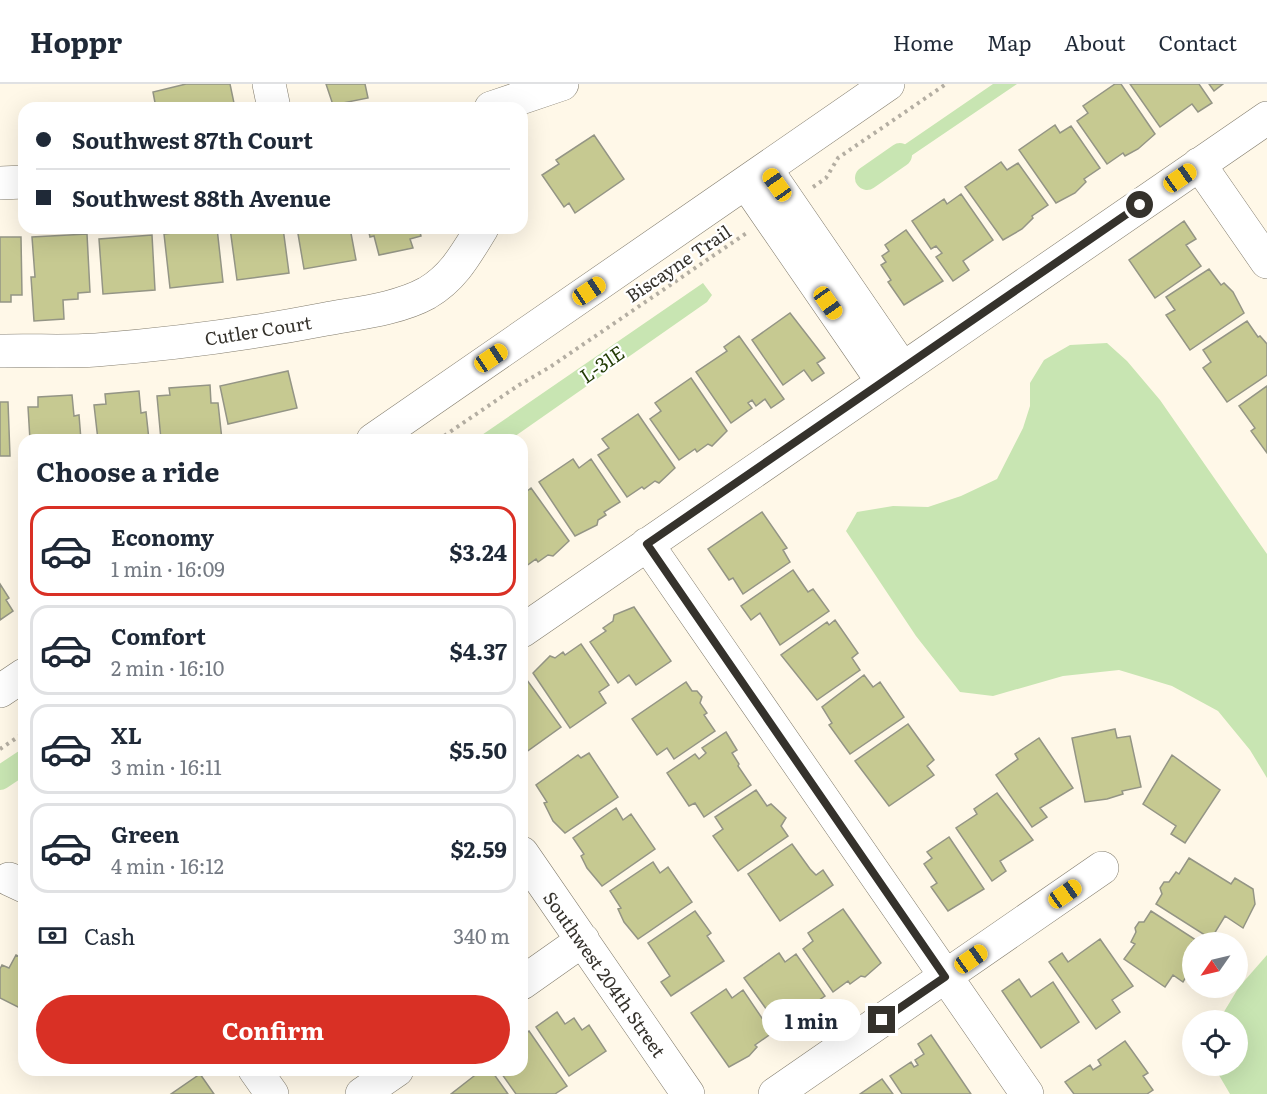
<!DOCTYPE html>
<html lang="en">
<head>
<meta charset="utf-8">
<style>
  body { margin:0; font-family:Literata,serif; background:#f2f2f3; color:#1f2937; height:100vh; display:flex; flex-direction:column; font-size:22px; white-space:nowrap }
  * { box-sizing:border-box; margin:0 }
  p { font-size:20px; color:#747a83 }
  .icon { flex:none; width:33px; height:33px; fill:none; stroke:currentColor; stroke-width:2; stroke-linecap:round; stroke-linejoin:round }
  .map { position:relative; flex:1; overflow:hidden }
  .details { position:absolute; left:18px; top:350px; width:510px; height:642px; display:flex; flex-direction:column; background:#fff; border-radius:18px; box-shadow:0 6px 24px #0002 }
  .details>* { flex:none }
  .hud { position:absolute; left:18px; top:18px; width:510px; height:132px; border-radius:18px; box-shadow:0 6px 24px #0002; display:grid; align-content:center; height:132px; padding:0 18px; background:#fff }
  .needle { width:39px; rotate:236deg }
  .controls { position:absolute; left:1182px; top:848px; display:grid; gap:12px }
  .controls a { display:grid; place-items:center; width:66px; height:66px; border-radius:50%; background:#fff; box-shadow:0 6px 24px #0002; font-size:30px }
  .end { position:absolute; width:27px; height:27px; margin:-14px; border:8px solid #35322c; background:#fff; box-shadow:0 0 0 3px #fff }
  .from { border-radius:50% }
  .bubble { position:absolute; height:42px; border-radius:21px; background:#fff; box-shadow:0 6px 24px #0002; font-size:20px; font-weight:700; line-height:42px; text-align:center }
  .car { position:absolute; width:18px; height:36px; margin:-18px -9px; border-radius:8px; box-shadow:0 0 4px 2px #0007; background:linear-gradient(#f5c518 24%,#345 0 40%,#f5c518 0 76%,#345 0 86%,#f5c518 0) }
  .hud b { display:flex; align-items:center; gap:21px; height:57px; font-size:22px }
  .hud b+b { border-top:2px solid #e0e1e3 }
  .hud i { width:15px; height:15px; background:#1f2937 }
  ul { padding:0; list-style:none }
  li { display:flex; align-items:center; gap:18px; height:90px; margin:0 12px 9px; padding:0 6px; border:3px solid #e0e1e3; border-radius:18px }
  li div { flex:1 }
  li b { display:block; font-size:22px }
  li em { font-style:normal; font-weight:700 }
  li.on { border-color:#d93025 }
  li>.icon { width:54px; height:54px; stroke-width:1.5 }
  h2 { padding:0 18px; font-size:27px; line-height:72px }
  .pay { display:flex; align-items:center; gap:15px; height:66px; padding:0 18px; font-size:22px }
  .pay p { margin-inline-start:auto }
  .primary-button { display:flex; gap:12px; margin-top:auto; padding:12px 18px }
  .primary-button a { flex:1; height:69px; border-radius:36px; background:#d93025; color:#fff; font-size:24px; font-weight:700; line-height:69px; text-align:center }
  header { display:flex; align-items:center; gap:36px; box-sizing:border-box; height:84px; padding:0 30px; background:#fff; border-bottom:2px solid #e0e1e3 }
  header strong { font-size:28px }
  nav { display:flex; gap:33px; margin-inline-start:auto; font-size:21px }
  .map>svg:first-child { display:block }
</style>
</head>
<body>
<header>
<strong>Hoppr</strong>
<nav><a>Home</a><a>Map</a><a>About</a><a>Contact</a></nav>
</header>
<div class="map">
<svg width="1267" height="1010" viewBox="0 0 1267 1010">
  <rect width="100%" height="100%" fill="#fff8e8"/>
  <path fill="#c8e5b2" d="M993,0H1017L877,95L869,85Z
    M703,199L712,211L707,218L511,355H476Z
    M1107,259L1127,277L1160,316L1267,470V694L1250,666L1218,627L1172,602L1119,586L1063,592L993,612L960,608L916,552L846,447L857,428L893,422L928,423L961,412L997,395L1023,344L1030,322V299L1044,276L1070,261Z
    M1267,871V1010H1230L1213,981H1238V936H1219L1239,903Z"/>
  <g fill="none" stroke-linecap="round" stroke-linejoin="round">
    <path stroke="#c8e5b2" stroke-width="24" d="M867,94L900,71
      M0,694L24,678"/>
  </g>
  <path fill="#c6c991" stroke="#949585" stroke-width="1.5" d="M186,0H230L234,19L227,20V24H156L153,8Z
    M326,0H365L368,14L333,21Z
    M1115,0H1121L1155,50L1138,65L1125,72L1123,69L1107,80L1077,37L1088,29L1083,22Z
    M1130,0H1199L1212,19L1198,28L1192,20L1160,43Z
    M1209,0H1223L1214,7Z
    M1055,41L1060,49L1071,42L1100,84L1084,95L1086,98L1075,109L1056,119L1019,66Z
    M594,51L624,95L575,129L569,119L564,123L542,91L559,80L556,76Z
    M1001,78L1007,86L1018,79L1048,121L1032,132L1033,134L1022,145L1003,156L965,103Z
    M961,110L993,156L963,177L969,186L953,197L936,173L942,169L936,162L931,165L912,137L944,115L947,120Z
    M1184,137L1196,155L1186,161L1201,182L1155,214L1129,176Z
    M217,144L223,198L170,204L164,150Z
    M230,144H283L289,189L237,196Z
    M297,144H350L356,176L304,185Z
    M368,144H419L421,152L410,155L413,164L379,171L374,152L370,153Z
    M906,146L943,197L904,221L888,198L891,196L881,181L886,178L882,172L889,167L885,161Z
    M87,150L90,208L78,209V215L63,216L64,235L34,237L31,193H35L32,153Z
    M152,151L155,206L103,210L99,155Z
    M0,153H21L22,211H11V218H0Z
    M1209,185L1221,201L1224,199L1233,208L1244,229L1190,266L1166,231L1175,226L1166,213Z
    M790,229L825,274L817,279L824,289L812,297L804,286L783,301L752,256Z
    M1247,237L1258,253L1260,252L1267,260V291L1227,318L1203,284L1211,278L1203,266Z
    M739,252L784,315L771,324L765,315L756,322L752,316L748,319L752,324L731,339L696,288L727,267L724,263Z
    M288,287L297,324L228,340L220,302Z
    M691,294L727,347L712,362L708,360L697,368L695,365L679,376L650,335L661,327L655,319Z
    M210,301L211,319H218L222,356H161L157,312L170,311L169,304Z
    M1267,302V369L1251,347L1255,344L1239,322Z
    M139,307L141,329L146,328L149,356H98L94,321L106,320L105,310Z
    M72,311L74,332L79,331L81,356H30L28,323H38V313Z
    M0,318H8L10,372H0Z
    M638,330L675,384L659,399L655,397L644,405L642,403L627,413L598,371L609,364L602,355Z
    M573,375L579,384L591,375L620,418L604,428L606,431L598,436L597,441L575,452L539,398Z
    M531,404L569,457L553,472L548,471L538,478L536,475L522,485V411Z
    M762,428L787,464L783,466L790,478L743,510L733,494L729,496L708,465Z
    M793,486L808,508L813,505L829,527L780,561L760,529L751,536L741,522Z
    M0,500L9,514L6,516L13,527L0,536Z
    M634,523L671,577L636,601L629,591L618,599L590,558L606,547L603,544L613,537L614,531Z
    M835,536L858,569L852,574L860,586L817,616L781,571L827,538L829,541Z
    M581,560L609,601L599,608L606,619L570,644L533,589L550,572L555,574L563,568L565,571Z
    M864,591L873,603L880,598L904,633L850,670L829,641L832,639L822,623Z
    M524,592L561,643L522,671V593Z
    M686,598L692,607H697L702,613L700,619L707,629L704,631L715,647L674,675L667,664L657,671L632,635Z
    M908,640L934,676L927,682L934,691L889,722L855,677Z
    M1115,645L1117,654L1130,652L1141,703L1122,707L1123,710L1107,715L1085,718L1072,654Z
    M726,648L737,666L732,669L739,680L738,682L751,701L704,733L695,719L689,722L667,689L695,670L699,675L706,669L702,664Z
    M1039,654L1073,704L1040,724L1047,733L1032,743L996,691L1018,675L1015,670Z
    M589,669L618,713L565,749L553,737L544,719L547,718L536,701L578,671L581,674Z
    M1172,671L1220,706L1185,759L1171,750L1176,742L1143,720Z
    M756,706L767,722L771,720L786,734L781,742L788,752L738,787L713,752L723,745L715,733Z
    M997,709L1033,756L1000,777L1006,787L992,797L956,744L977,730L974,725Z
    M616,724L623,736L631,730L655,765L602,802L587,784L581,772L584,770L573,754Z
    M949,753L984,805L948,827L931,803L937,799L924,780L932,774L927,768Z
    M792,760L810,785L816,791L823,786L833,801L780,837L748,790Z
    M1189,774L1231,800L1235,794L1253,805L1255,820L1243,844L1225,832L1211,855L1156,820L1162,810L1160,804L1164,798H1169L1176,788L1179,790Z
    M653,778L660,789L668,783L692,818L638,855L624,838L618,825L621,824L610,807Z
    M843,825L881,879L865,893L861,892L850,900L848,897L833,908L803,865L813,857L808,849Z
    M695,827L711,849L707,852L724,877L671,912L661,898L670,892L648,859Z
    M1151,827L1199,858H1192V883L1183,898L1173,891L1165,903L1124,875L1135,860L1131,858L1136,848L1135,844L1139,838H1144Z
    M1100,855L1133,902L1112,916L1120,928L1096,945L1049,878L1062,869L1068,878Z
    M779,869L785,878L796,870L825,912L809,923L811,926L803,932L802,936L782,947L744,894Z
    M16,871L24,875V926L0,914V885L2,881L9,884Z
    M1019,895L1031,913L1053,898L1079,938L1041,964L1002,907Z
    M726,905L732,914L743,906L772,949L755,961L757,963L749,972L729,983L691,929Z
    M557,928L565,940L574,934L582,946L589,941L606,967L569,992L536,943Z
    M529,947L567,1002L555,1010H516L499,986H522V952Z
    M931,951L971,1010H902L890,992L911,978L914,983L918,981L915,976L924,970L918,960Z
    M1125,957L1148,989L1143,992L1153,1006L1147,1010H1074L1065,998L1090,981L1093,986L1101,981L1098,976Z
    M469,986H491L508,1010H451L474,992Z
    M200,990L214,1010H171Z
    M882,995L893,1010H860Z"/>
  <g fill="none" stroke-linecap="round" stroke-linejoin="round">
    <g stroke="#827c6d" stroke-width="34">
      <path id="minor" d="M269,0L274,24
        M491,24L562,0
        M1199,80L1267,178
        M766,85L903,285
        M0,99L24,98
        M746,99L883,298
        M0,267C32,266 64,268 96,266C173,260 249,250 326,235C358,229 398,225 427,209C454,193 466,170 482,144
        M373,356L888,0
        M647,460L1027,1010
        M522,547L1267,34
        M0,607L24,591
        M522,769L688,1010
        M9,795L24,802
        M522,899L583,856
        M255,986L272,1010
        M362,1010L397,986
        M775,1010L1102,784"/>
    </g>
    <path stroke="#b4aea2" stroke-width="4" stroke-dasharray="3 4.5" stroke-linecap="butt" d="M813,103L826,94L838,74L946,0
      M438,356L519,301L550,283L748,148
      M0,665L24,649"/>
    <use href="#minor" stroke="#fff" stroke-width="33"/>
  </g>
  <g fill="none" stroke-linecap="round" stroke-linejoin="round">
    <path stroke="#35322c" stroke-width="8" d="M882,936L945,893L647,460L1140,121"/>
  </g>
  <g text-anchor="middle" dominant-baseline="central" stroke-width="4.5" stroke-linejoin="round" paint-order="stroke">
    <g font-size="18" fill="#35322c" stroke="#fff">
      <text transform="translate(678 179) rotate(-34)">Biscayne Trail</text>
      <text transform="translate(258 246) rotate(-9)">Cutler Court</text>
      <text transform="translate(605 890) rotate(55)">Southwest 204th Street</text>
    </g>
    <g font-size="20" font-style="italic" fill="#233c06" stroke="#fff">
      <text transform="translate(601 279) rotate(-35)">L-31E</text>
    </g>
  </g>
</svg>
<div class="controls">
<a><svg class="needle" viewBox="-14 -14 28 28"><path d="M0-13l5 13h-10z" fill="#e53935"/><path d="M0 13l5-13h-10z" fill="#747a83"/></svg></a>
<a><svg class="icon" aria-label="locate" viewBox="0 0 24 24"><circle cx="12" cy="12" r="6"/><path d="M12 2v4M12 18v4M2 12h4M18 12h4"/></svg></a>
</div>
<i class="end from" style="left:1140px;top:121px"></i>
<i class="end" style="left:882px;top:936px"></i>
<div class="bubble" style="left:762px;top:915px;width:99px">1 min</div>
<i class="car" style="left:1180px;top:94px;rotate:55deg"></i>
<i class="car" style="left:777px;top:101px;rotate:325deg"></i>
<i class="car" style="left:589px;top:207px;rotate:56deg"></i>
<i class="car" style="left:828px;top:219px;rotate:145deg"></i>
<i class="car" style="left:491px;top:274px;rotate:56deg"></i>
<i class="car" style="left:1065px;top:810px;rotate:55deg"></i>
<i class="car" style="left:971px;top:875px;rotate:55deg"></i>
<div class="hud">
<b><i class="from"></i>Southwest 87th Court</b>
<b><i></i>Southwest 88th Avenue</b>
</div>
<section class="details">
<h2>Choose a ride</h2>
<ul>
<li class="on"><svg class="icon" aria-label="car" viewBox="0 0 24 24"><path d="M5 17H2v-5l4-1 3-4h7l3 4 3 1v5h-3M9 17h6M6 11h13"/><circle cx="7" cy="17" r="2"/><circle cx="17" cy="17" r="2"/></svg><div><b>Economy</b><p>1 min · 16:09</p></div><em>$3.24</em></li>
<li><svg class="icon" aria-label="car" viewBox="0 0 24 24"><path d="M5 17H2v-5l4-1 3-4h7l3 4 3 1v5h-3M9 17h6M6 11h13"/><circle cx="7" cy="17" r="2"/><circle cx="17" cy="17" r="2"/></svg><div><b>Comfort</b><p>2 min · 16:10</p></div><em>$4.37</em></li>
<li><svg class="icon" aria-label="car" viewBox="0 0 24 24"><path d="M5 17H2v-5l4-1 3-4h7l3 4 3 1v5h-3M9 17h6M6 11h13"/><circle cx="7" cy="17" r="2"/><circle cx="17" cy="17" r="2"/></svg><div><b>XL</b><p>3 min · 16:11</p></div><em>$5.50</em></li>
<li><svg class="icon" aria-label="car" viewBox="0 0 24 24"><path d="M5 17H2v-5l4-1 3-4h7l3 4 3 1v5h-3M9 17h6M6 11h13"/><circle cx="7" cy="17" r="2"/><circle cx="17" cy="17" r="2"/></svg><div><b>Green</b><p>4 min · 16:12</p></div><em>$2.59</em></li>
</ul>
<div class="pay"><svg class="icon" aria-label="cash" viewBox="0 0 24 24"><path d="M3 7h18v10H3z"/><circle cx="12" cy="12" r="2"/></svg>Cash<p>340 m</p></div>
<div class="primary-button"><a>Confirm</a></div>
</section>
</div>
</body>
</html>
